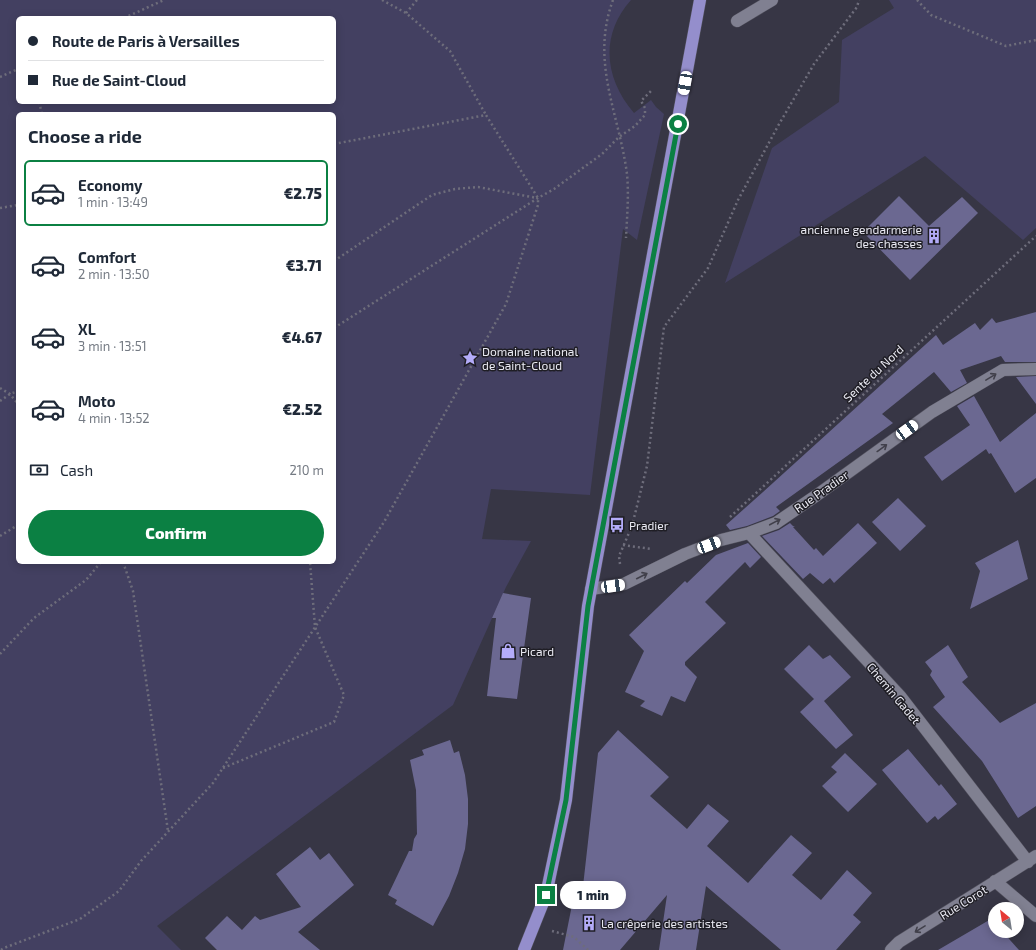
<!DOCTYPE html>
<html lang="en">
<head>
<meta charset="utf-8">
<style>
  body { margin:0; font-family:"Exo 2",sans-serif; background:#f6f6f7; color:#1f2937; height:100vh; display:flex; flex-direction:column; font-size:15px; white-space:nowrap }
  * { box-sizing:border-box; margin:0 }
  p { font-size:13px; color:#747a83 }
  .icon { flex:none; width:22px; height:22px; fill:none; stroke:currentColor; stroke-width:2; stroke-linecap:round; stroke-linejoin:round }
  .map { position:relative; flex:1; overflow:hidden }
  .panel { position:absolute; left:16px; top:112px; width:320px; height:452px; display:flex; flex-direction:column; background:#fff; border-radius:6px; box-shadow:0 2px 10px #0003 }
  .panel>* { flex:none }
  .top-card { position:absolute; left:16px; top:16px; width:320px; height:88px; border-radius:6px; box-shadow:0 2px 10px #0003; display:grid; align-content:center; height:88px; padding:0 12px; background:#fff }
  .needle { width:26px; rotate:330deg }
  .buttons { position:absolute; left:988px; top:902px; display:grid; gap:8px }
  .buttons a { display:grid; place-items:center; width:36px; height:36px; border-radius:50%; background:#fff; box-shadow:0 2px 10px #0003; font-size:20px }
  .end { position:absolute; width:18px; height:18px; margin:-9px; border:5px solid #0b8043; background:#fff; box-shadow:0 0 0 2px #fff }
  .from { border-radius:50% }
  .bubble { position:absolute; height:28px; border-radius:14px; background:#fff; box-shadow:0 2px 10px #0003; font-size:13px; font-weight:800; line-height:28px; text-align:center }
  .car { position:absolute; width:12px; height:24px; margin:-12px -6px; border-radius:5px; box-shadow:0 0 3px 1px #0007; background:linear-gradient(#fff 24%,#345 0 40%,#fff 0 76%,#345 0 86%,#fff 0) }
  .top-card b { display:flex; align-items:center; gap:14px; height:38px; font-size:15px }
  .top-card b+b { border-top:1px solid #e0e1e3 }
  .top-card i { width:10px; height:10px; background:#1f2937 }
  ul { padding:0; list-style:none }
  li { display:flex; align-items:center; gap:12px; height:66px; margin:0 8px 6px; padding:0 4px; border:2px solid transparent; border-radius:6px }
  li div { flex:1 }
  li b { display:block; font-size:15px }
  li em { font-style:normal; font-weight:800 }
  li.selected { border-color:#0b8043 }
  li>.icon { width:36px; height:36px; stroke-width:1.5 }
  h2 { padding:0 12px; font-size:18px; line-height:48px }
  .pay { display:flex; align-items:center; gap:10px; height:44px; padding:0 12px; font-size:15px }
  .pay p { margin-inline-start:auto }
  .primary-button { display:flex; gap:8px; margin-top:auto; padding:8px 12px }
  .primary-button a { flex:1; height:46px; border-radius:24px; background:#0b8043; color:#fff; font-size:16px; font-weight:800; line-height:46px; text-align:center }
  .map>svg:first-child { display:block }
</style>
</head>
<body>
<div class="map">
<svg width="1036" height="950" viewBox="0 0 1036 950">
  <rect width="100%" height="100%" fill="#373645"/>
  <path fill="#434061" fill-rule="evenodd" d="M0,0H631C599,36 605,79 634,113L651,100L656,107L664,114L637,240L623,229L590,495L491,489L482,539L531,541L506,587L453,705L157,926L181,950H0ZM18,18H334V102H18ZM18,114H334V562H18Z
    M889,0H1036V228L1023,240L925,156L725,283L772,148L839,102L842,40L894,8Z"/>
  <path fill="#6b6891" d="M899,196L929,226L962,197L978,213L910,280L863,232Z
    M1036,312V362H1005L1001,356L960,370L967,383L951,392L934,372L882,414L893,423L776,507L780,511L773,516L747,526L730,530L726,525L763,492L936,335L943,345L975,323L980,330L992,318L996,323Z
    M1036,376V404L1016,377Z
    M974,396L1000,442L1036,413V478L1015,493L991,453L989,454L986,449L942,481L924,457L970,425L957,406Z
    M898,498L926,526L900,551L872,522Z
    M790,523L793,526H795L793,527L814,550L816,548L823,556L858,523L877,543L834,583L830,578L823,584L810,573L803,579L762,536L779,530Z
    M1018,540L1028,579L970,609L980,571L975,563Z
    M748,543L761,557L750,568L745,562L705,602L726,623L685,662V665L697,677L685,702L671,696L662,716L640,706L645,701L625,692L644,651L629,635L685,581L687,583L716,555Z
    M503,593L531,598L517,699L487,696L496,618H492Z
    M809,645L823,659L830,655L851,677L824,701L853,735L836,749L800,712L814,699L784,669Z
    M948,645L968,677L962,682L1000,723L1036,703V806L1018,818L982,761L933,707L945,697L930,675L932,671L925,662Z
    M618,730L669,777L650,796L687,829L708,804L729,821L707,846L748,883L791,835L812,853L792,875L821,900L847,870L872,893L853,915L861,922L836,950H781L706,886L696,950H659L667,895L620,950H563L573,900L581,904L598,753Z
    M450,740L454,753L459,751L465,775L468,799V824L465,849L458,873L449,896L433,926L395,904L397,900L388,895L409,851H412L414,839L417,834L416,790L410,760L424,755L422,750Z
    M908,749L939,786L941,784L957,804L938,820L935,816L927,823L882,770Z
    M845,753L877,784L848,812L822,786L837,772L831,767Z
    M310,847L320,860L329,853L354,885L298,932L320,950H217L205,938L227,916L242,930L255,916L260,920L301,907L276,874Z
    M991,919L995,923V931H1002L1019,950H938Z"/>
  <g fill="none" stroke-linecap="round" stroke-linejoin="round">
    <g stroke="#53525f" stroke-width="13">
      <path id="minor" d="M737,21L772,0
        M749,533L900,696L1028,862
        M591,589L624,584L685,554L721,540L749,533L776,523L817,495L932,412L1003,370L1036,369
        M995,881L1036,916
        M891,950L899,942L1036,856"/>
    </g>
    <g stroke="#53525f" stroke-width="13">
      <path id="major" d="M524,950L546,895L566,800L588,606L700,0"/>
    </g>
    <path stroke="#6e6d7b" stroke-width="2.5" stroke-dasharray="2 3" stroke-linecap="butt" d="M382,0L406,13L450,51L486,115
      M613,0C590,62 619,113 627,174C629,195 627,217 626,238
      M917,0L931,15L1006,46L1036,40
      M406,13L417,0
      M124,18L164,0
      M0,77L18,69
      M39,102L42,114
      M0,208L18,205
      M334,261L432,195L455,189L478,187L537,198
      M334,328L538,198L554,189L602,154L619,137L635,126L645,115V108L641,101L651,91
      M0,388L10,394L18,404
      M0,401L10,394L18,391
      M730,517L1036,236
      M0,536L18,525
      M623,545L651,549
      M123,562L133,591L168,831
      M620,564L619,556L632,526L647,466L664,327L708,268L738,200L778,126L814,64L857,7L859,0
      M0,654L34,618L86,580L101,562
      M223,768L334,722L344,695L315,627L310,562
      M552,931L574,937L588,950
      M1,950L4,948L80,919L119,891L141,861L213,783L384,522L506,304L538,205V198L486,115L334,144"/>
    <use href="#minor" stroke="#808091" stroke-width="12"/>
    <use href="#major" stroke="#948ecc" stroke-width="12"/>
  </g>
  <defs><path id="oneway-shaft" d="M-6 0H5M1.5-3L5.5 0L1.5 3" fill="none" stroke-width="1.6" stroke-linecap="round" stroke-linejoin="round"/></defs>
  <g stroke="#41404b">
    <use href="#oneway-shaft" transform="translate(991 377) rotate(-31)"/>
    <use href="#oneway-shaft" transform="translate(882 448) rotate(-36)"/>
    <use href="#oneway-shaft" transform="translate(775 522) rotate(-28)"/>
    <use href="#oneway-shaft" transform="translate(642 576) rotate(-27)"/>
    <use href="#oneway-shaft" transform="translate(920 929) rotate(148)"/>
  </g>
  <g fill="none" stroke-linecap="round" stroke-linejoin="round">
    <path stroke="#0b8043" stroke-width="5" d="M546,895L566,800L588,606L678,124"/>
  </g>
  <defs>
    <g id="building-bare" transform="scale(1.2)"><path d="M-4-6H4V6H1V3H-1V6H-4ZM-2.5-4.3h1.7v1.8h-1.7ZM.8-4.3h1.7v1.8H.8ZM-2.5-1h1.7V.8h-1.7ZM.8-1h1.7V.8H.8Z" fill="#b4acf9" stroke="#1f1e25" stroke-width="2.5" paint-order="stroke"/></g>
    <g id="sight-bare" transform="scale(1.2)"><path d="M0-6L1.8-2.2L6-1.7L2.9 1.2L3.7 5.4L0 3.3L-3.7 5.4L-2.9 1.2L-6-1.7L-1.8-2.2Z" fill="#b4acf9" stroke="#1f1e25" stroke-width="2.5" paint-order="stroke"/></g>
    <g id="bus-bare" transform="scale(1.2)"><path d="M-5-6H5V4H4V6H2V4H-2V6H-4V4H-5ZM-3.5-4V0h7V-4ZM-3.5 1.2v1.5H-2V1.2ZM2 1.2v1.5H3.5V1.2Z" fill="#b4acf9" stroke="#1f1e25" stroke-width="2.5" paint-order="stroke"/></g>
    <g id="shop-bare" transform="scale(1.2)"><path d="M-5-2.5h2.3a2.7 3.5 0 0 1 5.4 0H5L5.5 6h-11ZM-1.5-2.5h3a1.5 2.3 0 0 0-3 0Z" fill="#b4acf9" stroke="#1f1e25" stroke-width="2.5" paint-order="stroke"/></g>
  </defs>
  <g fill-rule="evenodd">
    <use href="#building-bare" x="934" y="236"/>
    <use href="#sight-bare" x="470" y="358"/>
    <use href="#bus-bare" x="617" y="525"/>
    <use href="#shop-bare" x="508" y="651"/>
    <use href="#building-bare" x="589" y="923"/>
  </g>
  <g text-anchor="middle" dominant-baseline="central" stroke-width="3" stroke-linejoin="round" paint-order="stroke">
    <g font-size="12" fill="#eaeaf3" stroke="#1f1e25" text-anchor="start">
      <text x="922" y="229" text-anchor="end">ancienne gendarmerie<tspan x="922" dy="14">des chasses</tspan></text>
      <text x="482" y="351">Domaine national<tspan x="482" dy="14">de Saint-Cloud</tspan></text>
      <text x="629" y="525">Pradier</text>
      <text x="520" y="651">Picard</text>
      <text x="601" y="923">La crêperie des artistes</text>
    </g>
    <g font-size="12" fill="#eaeaf3" stroke="#1f1e25">
      <text transform="translate(873 373) rotate(-43)">Sente du Nord</text>
      <text transform="translate(821 491) rotate(-35)">Rue Pradier</text>
      <text transform="translate(894 693) rotate(50)">Chemin Gadet</text>
      <text transform="translate(963 902) rotate(-32)">Rue Corot</text>
    </g>
  </g>
</svg>
<div class="buttons">
<a><svg class="needle" viewBox="-14 -14 28 28"><path d="M0-13l5 13h-10z" fill="#e53935"/><path d="M0 13l5-13h-10z" fill="#747a83"/></svg></a>
</div>
<i class="end from" style="left:678px;top:124px"></i>
<i class="end" style="left:546px;top:895px"></i>
<div class="bubble" style="left:560px;top:881px;width:66px">1 min</div>
<i class="car" style="left:685px;top:83px;rotate:190deg"></i>
<i class="car" style="left:907px;top:430px;rotate:54deg"></i>
<i class="car" style="left:709px;top:545px;rotate:69deg"></i>
<i class="car" style="left:613px;top:586px;rotate:82deg"></i>
<div class="top-card">
<b><i class="from"></i>Route de Paris à Versailles</b>
<b><i></i>Rue de Saint-Cloud</b>
</div>
<section class="panel">
<h2>Choose a ride</h2>
<ul>
<li class="selected"><svg class="icon" aria-label="car" viewBox="0 0 24 24"><path d="M5 17H2v-5l4-1 3-4h7l3 4 3 1v5h-3M9 17h6M6 11h13"/><circle cx="7" cy="17" r="2"/><circle cx="17" cy="17" r="2"/></svg><div><b>Economy</b><p>1 min · 13:49</p></div><em>€2.75</em></li>
<li><svg class="icon" aria-label="car" viewBox="0 0 24 24"><path d="M5 17H2v-5l4-1 3-4h7l3 4 3 1v5h-3M9 17h6M6 11h13"/><circle cx="7" cy="17" r="2"/><circle cx="17" cy="17" r="2"/></svg><div><b>Comfort</b><p>2 min · 13:50</p></div><em>€3.71</em></li>
<li><svg class="icon" aria-label="car" viewBox="0 0 24 24"><path d="M5 17H2v-5l4-1 3-4h7l3 4 3 1v5h-3M9 17h6M6 11h13"/><circle cx="7" cy="17" r="2"/><circle cx="17" cy="17" r="2"/></svg><div><b>XL</b><p>3 min · 13:51</p></div><em>€4.67</em></li>
<li><svg class="icon" aria-label="car" viewBox="0 0 24 24"><path d="M5 17H2v-5l4-1 3-4h7l3 4 3 1v5h-3M9 17h6M6 11h13"/><circle cx="7" cy="17" r="2"/><circle cx="17" cy="17" r="2"/></svg><div><b>Moto</b><p>4 min · 13:52</p></div><em>€2.52</em></li>
</ul>
<div class="pay"><svg class="icon" aria-label="cash" viewBox="0 0 24 24"><path d="M3 7h18v10H3z"/><circle cx="12" cy="12" r="2"/></svg>Cash<p>210 m</p></div>
<div class="primary-button"><a>Confirm</a></div>
</section>
</div>
</body>
</html>
